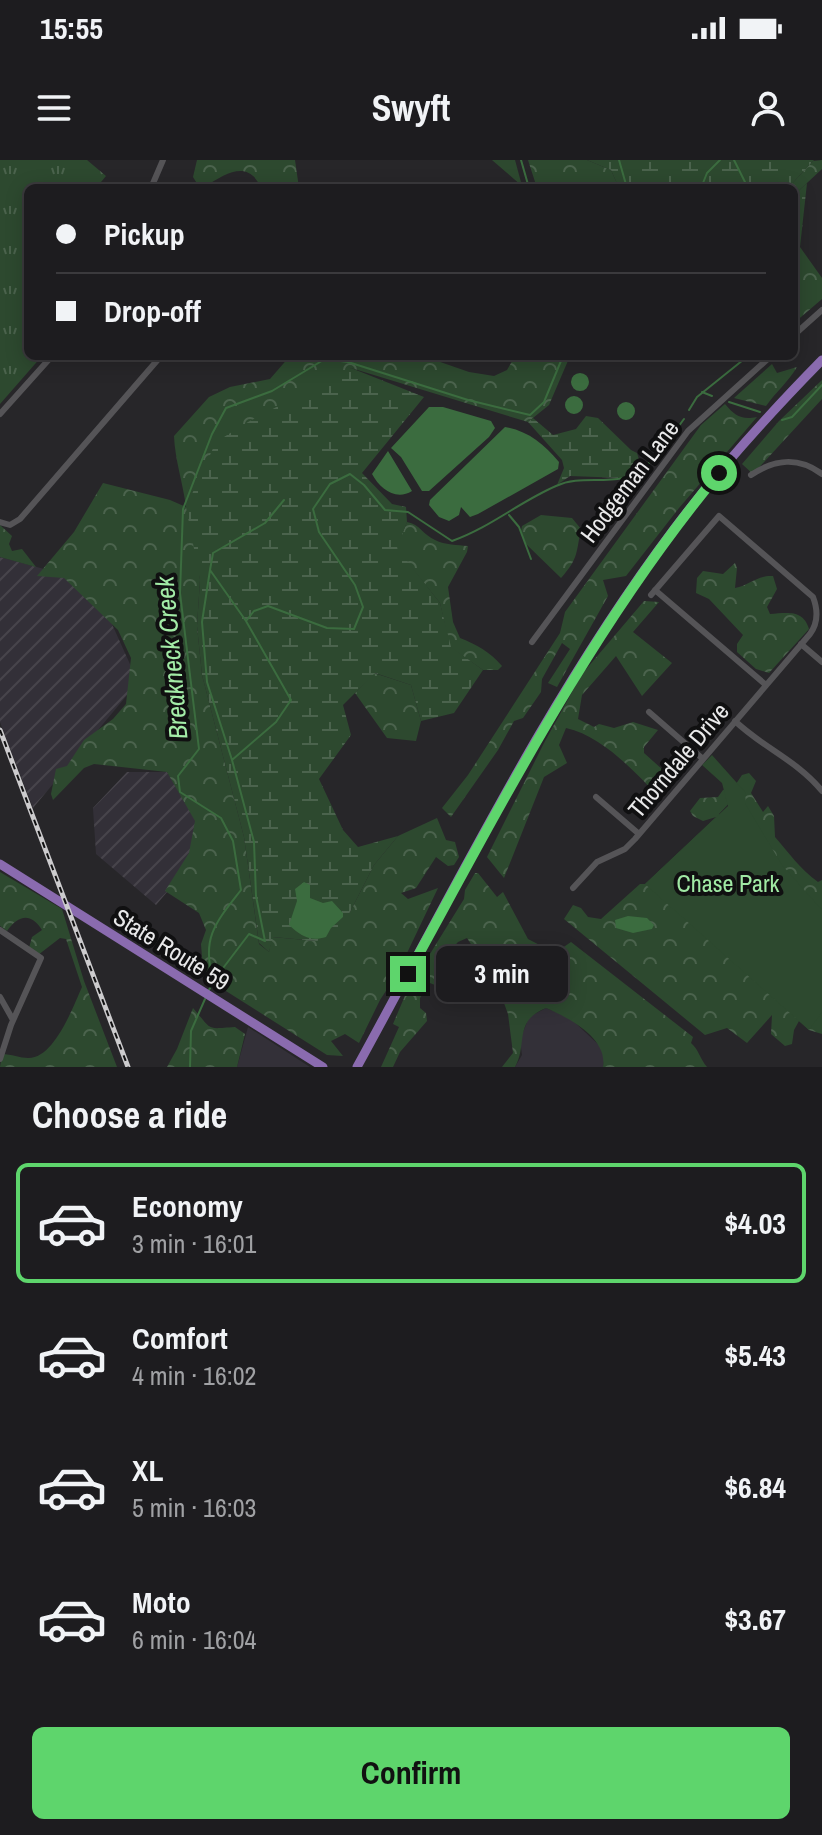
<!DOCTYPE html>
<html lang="en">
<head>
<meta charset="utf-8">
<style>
  body { margin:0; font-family:"Archivo Narrow",sans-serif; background:#252528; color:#f1f3f6; height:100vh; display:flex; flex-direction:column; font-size:30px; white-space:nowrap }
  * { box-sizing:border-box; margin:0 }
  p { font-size:26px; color:#a0a1a4 }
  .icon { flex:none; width:44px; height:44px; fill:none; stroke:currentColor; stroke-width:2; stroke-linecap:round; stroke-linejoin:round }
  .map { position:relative; height:907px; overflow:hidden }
  .sheet { display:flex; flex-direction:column; background:#1d1c1f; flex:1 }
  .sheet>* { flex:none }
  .top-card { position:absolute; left:24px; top:24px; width:774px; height:176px; border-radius:12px; box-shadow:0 4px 20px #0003,0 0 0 2px #3b3a3d; display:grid; align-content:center; height:176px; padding:0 32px; background:#1d1c1f }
  .end { position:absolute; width:36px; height:36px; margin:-18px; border:10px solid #5ed56c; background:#111; box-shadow:0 0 0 4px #111 }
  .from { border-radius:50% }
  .bubble { position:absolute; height:56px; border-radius:12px; background:#1d1c1f; box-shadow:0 4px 20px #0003,0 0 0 2px #3b3a3d; font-size:26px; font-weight:700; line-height:56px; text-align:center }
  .top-card b { display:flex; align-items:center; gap:28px; height:76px; font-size:30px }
  .top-card b+b { border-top:2px solid #3b3a3d }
  .top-card i { width:20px; height:20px; background:#f1f3f6 }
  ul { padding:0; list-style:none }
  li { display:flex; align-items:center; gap:24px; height:120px; margin:0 16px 12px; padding:0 16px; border:4px solid transparent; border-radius:12px }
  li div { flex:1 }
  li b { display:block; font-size:30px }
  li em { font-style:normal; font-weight:700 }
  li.on { border-color:#5ed56c }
  li>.icon { width:72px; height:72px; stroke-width:1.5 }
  h2 { padding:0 32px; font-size:36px; line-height:96px }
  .button { display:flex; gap:16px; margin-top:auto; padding:16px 32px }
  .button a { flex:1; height:92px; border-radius:12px; background:#5ed56c; color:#111; font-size:32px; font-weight:700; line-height:92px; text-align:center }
  .status { display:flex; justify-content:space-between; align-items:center; height:56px; padding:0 40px; background:#1d1c1f; direction:ltr }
  .status svg { height:22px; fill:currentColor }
  header { display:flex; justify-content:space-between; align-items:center; height:104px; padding:0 32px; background:#1d1c1f; font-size:36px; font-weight:700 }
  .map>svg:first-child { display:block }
</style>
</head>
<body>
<div class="status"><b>15:55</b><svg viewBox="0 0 49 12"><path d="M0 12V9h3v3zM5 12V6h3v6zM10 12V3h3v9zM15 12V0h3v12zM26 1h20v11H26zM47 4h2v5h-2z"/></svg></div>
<header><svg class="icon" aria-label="menu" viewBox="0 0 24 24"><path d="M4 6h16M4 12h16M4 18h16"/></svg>Swyft<svg class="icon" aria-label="person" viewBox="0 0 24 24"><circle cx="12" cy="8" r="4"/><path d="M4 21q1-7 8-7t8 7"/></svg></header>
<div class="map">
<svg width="822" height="907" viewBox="0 0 822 907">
  <defs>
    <pattern id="industrial-furrows" width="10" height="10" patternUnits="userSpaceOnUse" patternTransform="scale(2)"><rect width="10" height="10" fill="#333038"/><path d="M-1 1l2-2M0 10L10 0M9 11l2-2" fill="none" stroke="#47444b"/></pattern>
    <pattern id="grass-tufts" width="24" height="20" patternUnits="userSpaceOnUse" patternTransform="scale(2)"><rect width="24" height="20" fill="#2d492f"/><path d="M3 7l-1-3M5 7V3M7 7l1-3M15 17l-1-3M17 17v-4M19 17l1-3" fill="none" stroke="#4b634d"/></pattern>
    <pattern id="forest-crowns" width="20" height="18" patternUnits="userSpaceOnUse" patternTransform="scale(2)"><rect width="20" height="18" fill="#2d492f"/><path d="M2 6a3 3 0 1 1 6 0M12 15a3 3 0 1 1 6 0" fill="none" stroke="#4b634d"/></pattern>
    <pattern id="wetland-marsh" width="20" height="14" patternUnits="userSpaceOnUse" patternTransform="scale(2)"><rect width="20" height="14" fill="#2d492f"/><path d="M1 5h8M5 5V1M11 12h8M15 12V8" fill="none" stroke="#4b634d"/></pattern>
  </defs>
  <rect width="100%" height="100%" fill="#272629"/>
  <path fill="#333038" d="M546,848L570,858L600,886L605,896L603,907H515L522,895L520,880L529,857Z
    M248,867L310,907H237Z"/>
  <path fill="url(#industrial-furrows)" d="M0,397L66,415L98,433L138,522L33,648L0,562Z
    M127,612H167L198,659L191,704L156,745L96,694L93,648Z"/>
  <path fill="url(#grass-tufts)" d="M0,0H87L106,16L96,28H28V196H42L0,244Z"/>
  <path fill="url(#forest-crowns)" d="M197,0H295L299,28H261C249,0 227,12 205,27L198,25L193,17Z
    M492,0H515L522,26Z
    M528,0H587L611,10L619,28H537Z
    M822,0V9L794,35V28H788L813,1Z
    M800,87L822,118V139L794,163V92Z
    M290,196H423L469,212L494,216L507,210L515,196H570L549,245L528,262L351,208L197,391L200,420L197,466L202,515L244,677L259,784L269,792L272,777L317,781L350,752L374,705L398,676L437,658L446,680L455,682L459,697L454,705L448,706L436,697L416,728L401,733L408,739L438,728L397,814L380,840L359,883L345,874L331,881L343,896L327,895L218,826L204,822L201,784L206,770L199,753L165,731L189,693L195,661L167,612L94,604L84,608L53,640L51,634L56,609L67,606L84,580L113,559L126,544L131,498L118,470L64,418L37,416L74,372L103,323L170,340L186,347C183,323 175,300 174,276L209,237L230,227L270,219Z
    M772,204L777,213L797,207C788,222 776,232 766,246L734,238Z
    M822,220V239L753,314L742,304L779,261Z
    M725,244C735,256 741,260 757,257L679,348L626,416L603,420L608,436L557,527L548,523L570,489L562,483L542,519L541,532L523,558L514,561L498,590L451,657L442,648L468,615L560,473L565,452L701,265Z
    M541,355L572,358L581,369C576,392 579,398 561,418L525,383L521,371L522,366Z
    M407,362C420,364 423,375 435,380C445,385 457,385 468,386L467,392L448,427L453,462L460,478C477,485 489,491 502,506L498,510H483L450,487L440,443L396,388Z
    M0,365L12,376L9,384L12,391L22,389L36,407L0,397Z
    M735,403L737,408L735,428C750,425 757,415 773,416L777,429L767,447L770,454C787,453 803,449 809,469L769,513L756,509L737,492V484L743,475L709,439L696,433L697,418L703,411L723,414Z
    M644,441L659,442L633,472L672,503L642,536L616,496L582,535L578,559L594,567L599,564L614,568L633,562L658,570L644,587V593L673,619L658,636C633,610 602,576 566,568L559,585L567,603L544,617L504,718L487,697L544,583L582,514Z
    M374,513L411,525L421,561L416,581L387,578L355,533Z
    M749,613L756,621L751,633L763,652L768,646L774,656L775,677C789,693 800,709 818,722L822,720V759L776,704L733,639L719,654L822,852V874L809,870L799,861L794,870L792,884L785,886L771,874L772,855L747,883L727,868L705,875L564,759L573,745L581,748L588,757L601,759L640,724H645L716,657L703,661L693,656L690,651L700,638L718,637L723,630L734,627L742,615Z
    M0,712L62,749L84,821L117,907H0L2,894C11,894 20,898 28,898C54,899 73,847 82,827L66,779L60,778L38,795L29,788L32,777L42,770C31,752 18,755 7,771L0,766Z
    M475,713H478L497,737L503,732L528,779L555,793L571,782L693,877L691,883C699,890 700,899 707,907H603C608,878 569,858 546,848C513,861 528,884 515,907H502L513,893L508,854L489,802L478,795L467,778L458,782L447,794L457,829L450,831L430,823L420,838V848L426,853L427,861L400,892L393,907H381L399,867L393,864L407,831L464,739L465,730Z
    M193,848C213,871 205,869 235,867L245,874L237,907H167L177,889Z"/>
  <path fill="url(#wetland-marsh)" d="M587,0H814L788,28H619L611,10Z
    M807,23L800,87L794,92V35Z
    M351,208L424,237L362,313L392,344L406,347L407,362L397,388L440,443L451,487L483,510L454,553L421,561L411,525L375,513L343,545L351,575L319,619L343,670L358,687L398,676L374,705L350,752L332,777L317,781L273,777L269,792L259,783L244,677L202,515L197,466L200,420L186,347L216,282L248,262Z
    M586,256L598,258L631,290L637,293L641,306L624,318L570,316L557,325L564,308L562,300L528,262L533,258L553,275L576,269Z"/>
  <path fill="#2d492f" d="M712,595L745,632L746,645L782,705L822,750V852L809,870L645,724L728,646L722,623L702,605Z"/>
  <path fill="#3b6c3f" d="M571 222a9 9 0 1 1 18 0a9 9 0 1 1-18 0Z
    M565 245a9 9 0 1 1 18 0a9 9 0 1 1-18 0Z
    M617 251a9 9 0 1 1 18 0a9 9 0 1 1-18 0Z
    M429,247H443L491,261L495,268L489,277L429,331H422L401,297L391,288Z
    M505,267C528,271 544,284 559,302L558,309L478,354L470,357L461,347L459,355L449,361L439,357L429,345L430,340Z
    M388,291L412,331C396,341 380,329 372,314Z
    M304,722L310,725V738L323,743L332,741L343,753V757L331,768L326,777C310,782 301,776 289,765L297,741L295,729Z
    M628,756L647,758L654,765L652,769L633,773L616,768L615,760Z"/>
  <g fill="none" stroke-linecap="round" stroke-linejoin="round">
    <path stroke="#3b6c3f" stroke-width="2" d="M521,0L529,28
      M619,0L627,28
      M734,0L748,28
      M701,28L707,13L720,0
      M702,232L712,236
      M729,242L760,252
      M689,250L697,237L748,196
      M782,260L792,257L822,225
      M509,355L519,367L531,399
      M210,410L202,462L207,522L232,600
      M246,461L210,410L213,393L265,363L284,340
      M213,819C201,778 216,762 241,730L233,681L221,658L180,632L178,616L199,589L180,433L183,349L212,274L226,248L272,231L325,199L348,202L468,240L530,255L544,242L563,196
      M209,830L214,820L249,774L265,781L256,736L254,682L232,600L276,562L291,540L246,461L254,451L268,446L327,468L354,469L363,447L355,425L319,372L313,349L330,324L350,314L364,325L385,350L408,352L452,381C491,367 519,342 556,326C578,316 600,323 623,318C649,313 669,279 684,259
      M190,907L191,871L205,839"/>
    <path stroke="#555457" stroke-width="6" d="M151,28L163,0
      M794,175L822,150
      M0,254L52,196
      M751,315C775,299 798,296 822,314
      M0,362L10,365L20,359L161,196
      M655,430L766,525
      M532,482L688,271L771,196
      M801,484L822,502
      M649,552L703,599
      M735,561C762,587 798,601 822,631
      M596,637L639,674
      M573,728L597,702L625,689L635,679L810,474C818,463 818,450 813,437L719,356L651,435
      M0,770L41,798L11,865L0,899
      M0,837L13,860"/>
    <path stroke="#8a6baf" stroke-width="9" d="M0,704L323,907
      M357,907C457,725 549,535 674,369C719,309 770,253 822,200"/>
    <g stroke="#cccbcd" stroke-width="5">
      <path id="rail" d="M0,570L128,907"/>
    </g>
    <use href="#rail" stroke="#101011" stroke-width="2" stroke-dasharray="6" stroke-linecap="butt"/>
  </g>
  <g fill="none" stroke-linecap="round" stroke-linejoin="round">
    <path stroke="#5ed56c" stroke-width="10" d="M408,814C503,641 593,465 719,313"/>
  </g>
  <g text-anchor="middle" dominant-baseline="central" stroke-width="8" stroke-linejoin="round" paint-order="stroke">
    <g font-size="24" fill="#e9e9ea" stroke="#101011">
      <text transform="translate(629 321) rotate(-53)">Hodgeman Lane</text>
      <text transform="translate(678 600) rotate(-50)">Thorndale Drive</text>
      <text transform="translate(172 789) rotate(32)">State Route 59</text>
    </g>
    <g font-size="24" fill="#a0e9a4" stroke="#101011">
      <text x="728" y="723">Chase Park</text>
    </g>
    <g font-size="26" font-style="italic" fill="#a3eca7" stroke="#101011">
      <text transform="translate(171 498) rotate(-95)">Breakneck Creek</text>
    </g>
  </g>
</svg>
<i class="end from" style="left:719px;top:313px"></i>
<i class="end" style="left:408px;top:814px"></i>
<div class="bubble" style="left:436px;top:786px;width:132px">3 min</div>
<div class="top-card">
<b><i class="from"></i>Pickup</b>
<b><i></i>Drop-off</b>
</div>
</div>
<section class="sheet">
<h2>Choose a ride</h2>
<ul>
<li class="on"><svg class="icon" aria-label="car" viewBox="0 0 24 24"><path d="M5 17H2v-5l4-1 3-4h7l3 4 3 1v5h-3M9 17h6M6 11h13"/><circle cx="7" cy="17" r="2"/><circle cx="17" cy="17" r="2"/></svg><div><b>Economy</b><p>3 min · 16:01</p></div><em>$4.03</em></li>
<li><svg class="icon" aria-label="car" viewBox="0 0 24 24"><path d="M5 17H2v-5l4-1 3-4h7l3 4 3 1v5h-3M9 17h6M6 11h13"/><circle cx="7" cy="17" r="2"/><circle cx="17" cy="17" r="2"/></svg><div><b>Comfort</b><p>4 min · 16:02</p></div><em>$5.43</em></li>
<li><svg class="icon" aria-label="car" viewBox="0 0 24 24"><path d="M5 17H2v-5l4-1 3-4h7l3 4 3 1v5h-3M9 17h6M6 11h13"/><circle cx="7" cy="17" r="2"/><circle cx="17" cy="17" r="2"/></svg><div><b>XL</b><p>5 min · 16:03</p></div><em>$6.84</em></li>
<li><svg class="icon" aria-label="car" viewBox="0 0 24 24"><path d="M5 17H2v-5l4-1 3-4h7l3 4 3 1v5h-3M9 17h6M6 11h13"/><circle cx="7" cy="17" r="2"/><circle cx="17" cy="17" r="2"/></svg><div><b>Moto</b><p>6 min · 16:04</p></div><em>$3.67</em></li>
</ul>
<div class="button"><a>Confirm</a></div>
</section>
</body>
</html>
